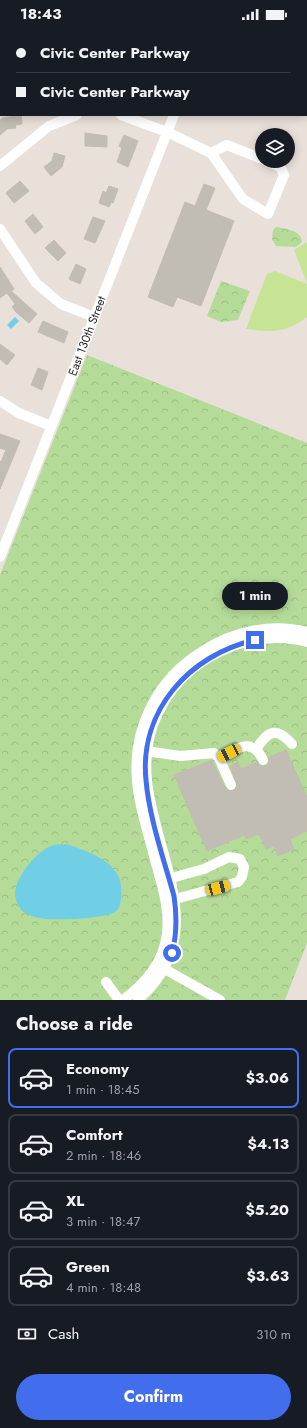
<!DOCTYPE html>
<html lang="en">
<head>
<meta charset="utf-8">
<style>
  body { margin:0; font-family:Jost,sans-serif; background:#20242c; color:#f1f3f6; height:100vh; display:flex; flex-direction:column; font-size:15px; white-space:nowrap }
  * { box-sizing:border-box; margin:0 }
  p { font-size:13px; color:#9ea1a6 }
  .icon { flex:none; width:22px; height:22px; fill:none; stroke:currentColor; stroke-width:2; stroke-linecap:round; stroke-linejoin:round }
  .map { position:relative; height:972px; overflow:hidden }
  .details { display:flex; flex-direction:column; background:#171b24; flex:1 }
  .details>* { flex:none }
  .guide { position:absolute; left:0px; top:0px; width:307px; height:88px; box-shadow:0 2px 10px #0003; display:grid; align-content:center; height:88px; padding:0 16px; background:#171b24 }
  .buttons { position:absolute; left:255px; top:100px; display:grid; gap:8px }
  .buttons a { display:grid; place-items:center; width:40px; height:40px; border-radius:50%; background:#171b24; box-shadow:0 2px 10px #0003; font-size:20px }
  .end { position:absolute; width:18px; height:18px; margin:-9px; border:5px solid #426eed; background:#fff; box-shadow:0 0 0 2px #fff }
  .from { border-radius:50% }
  .bubble { position:absolute; height:28px; border-radius:14px; background:#171b24; box-shadow:0 2px 10px #0003; font-size:13px; font-weight:700; line-height:28px; text-align:center }
  .car { position:absolute; width:12px; height:24px; margin:-12px -6px; border-radius:5px; box-shadow:0 0 3px 1px #0007; background:linear-gradient(#f5c518 24%,#345 0 40%,#f5c518 0 76%,#345 0 86%,#f5c518 0) }
  .guide b { display:flex; align-items:center; gap:14px; height:38px; font-size:15px }
  .guide b+b { border-top:1px solid #363941 }
  .guide i { width:10px; height:10px; background:#f1f3f6 }
  ul { padding:0; list-style:none }
  li { display:flex; align-items:center; gap:12px; height:60px; margin:0 8px 6px; padding:0 8px; border:2px solid #363941; border-radius:8px }
  li div { flex:1 }
  li b { display:block; font-size:15px }
  li em { font-style:normal; font-weight:700 }
  li.on { border-color:#426eed }
  li>.icon { width:36px; height:36px; stroke-width:1.5 }
  h2 { padding:0 16px; font-size:18px; line-height:48px }
  .pay { display:flex; align-items:center; gap:10px; height:44px; padding:0 16px; font-size:15px }
  .pay p { margin-inline-start:auto }
  .primary-button { display:flex; gap:8px; margin-top:auto; padding:8px 16px }
  .primary-button a { flex:1; height:46px; border-radius:24px; background:#426eed; color:#fff; font-size:16px; font-weight:700; line-height:46px; text-align:center }
  .status { display:flex; justify-content:space-between; align-items:center; height:28px; padding:0 20px; background:#171b24; direction:ltr }
  .status svg { height:11px; fill:currentColor }
  .map>svg:first-child { display:block }
</style>
</head>
<body>
<div class="status"><b>18:43</b><svg viewBox="0 0 49 12"><path d="M0 12V9h3v3zM5 12V6h3v6zM10 12V3h3v9zM15 12V0h3v12zM26 1h20v11H26zM47 4h2v5h-2z"/></svg></div>
<div class="map">
<svg width="307" height="972" viewBox="0 0 307 972">
  <defs>
    <pattern id="park-crowns" width="20" height="18" patternUnits="userSpaceOnUse"><rect width="20" height="18" fill="#b4dc98"/><path d="M2 6a3 3 0 1 1 6 0M12 15a3 3 0 1 1 6 0" fill="none" stroke="#9bbd83"/></pattern>
  </defs>
  <rect width="100%" height="100%" fill="#e8e0d9"/>
  <path fill="url(#park-crowns)" d="M276,199C286,201 301,202 302,214L296,219L276,218L272,211L273,202Z
    M221,253L250,263L238,292L221,294L207,288Z
    M87,327L307,415V915L285,972H0V547Z"/>
  <path fill="#c7e394" d="M307,214V255L294,222Z
    M275,243L307,256V289C284,306 273,304 246,301L267,246Z"/>
  <path fill="#71cfe5" d="M15,289L19,293L11,301L7,297Z
    M66,816C91,824 126,836 121,868C121,874 120,881 115,884C103,891 52,893 39,890C33,889 27,886 22,883C19,878 15,872 15,866C15,849 38,821 54,817C58,816 63,817 66,816Z"/>
  <path fill="#c1bcb4" stroke="#c3bcb3" d="M21,87L22,96L15,97L16,100L7,101L0,107V92L2,90Z
    M85,105L107,108V119L85,118Z
    M124,107L138,113L128,139L117,134L122,120L119,118Z
    M54,125L65,128L62,139L51,148L44,139L52,133Z
    M20,153L29,163L14,175L6,165Z
    M204,156L215,160L206,182L234,193L201,278L177,269L173,279L148,269L185,174L195,178Z
    M109,158L118,161L113,175L111,174L109,179L99,175L103,163L106,165Z
    M33,186L43,199L35,206L25,193Z
    M93,189L105,193L95,215L84,211Z
    M54,212L66,225L58,233L45,220Z
    M76,236L86,241L80,256L69,251Z
    M0,239L14,261L11,263L37,286L29,295L17,285L12,279L15,276L7,265L0,270Z
    M43,293L68,304L64,315L38,304Z
    M0,316L15,327L7,337L0,331Z
    M38,340L48,344L42,362L31,357Z
    M0,406L20,413L0,461V433L1,434L6,422L0,420Z
    M286,722L307,769V803L290,811L294,821L278,828L274,818L266,821L259,806L246,811L244,807L207,823L174,747L212,732L225,760L228,762L233,763L237,757L230,738L238,734L241,741L257,734L260,738H266L269,735V729Z"/>
  <g fill="none" stroke-linecap="round" stroke-linejoin="round">
    <path stroke="#fff" stroke-width="10" d="M260,0L263,1
      M288,0V1
      M207,1V0
      M306,53H307
      M121,87L167,104L211,125L243,171L268,186L284,147L280,139L266,133
      M211,125L227,117L262,131
      M0,138L49,98L77,87
      M0,201L36,255L61,276L94,289
      M0,373L19,385L51,398
      M0,529L174,87
      M256,721C268,703 276,698 292,716
      M139,722L180,728L214,725L219,730L231,757
      M219,730C236,721 252,708 263,732
      M164,852L204,841L229,829L240,831L244,839L242,849L238,854L168,873
      M161,939L220,972
      M106,954L119,972
      M123,972C146,955 163,935 167,906C170,881 162,857 155,832C149,806 139,780 137,753C132,700 158,650 203,623C233,603 272,595 307,604
      M138,972C235,887 109,784 158,685C169,662 187,643 208,630C238,612 273,605 307,614"/>
  </g>
  <g fill="none" stroke-linecap="round" stroke-linejoin="round">
    <path stroke="#426eed" stroke-width="5" d="M172,925C177,906 177,888 174,868C164,832 149,789 146,752C139,683 189,627 255,612"/>
  </g>
  <g text-anchor="middle" dominant-baseline="central" stroke-width="3" stroke-linejoin="round" paint-order="stroke">
    <g font-size="12" fill="#272727" stroke="#fff">
      <text transform="translate(87 308) rotate(-69)">East 130th Street</text>
    </g>
  </g>
</svg>
<div class="buttons">
<a><svg class="icon" aria-label="layers" viewBox="0 0 24 24"><path d="M12 4l9 5-9 5-9-5zM3 14l9 5 9-5"/></svg></a>
</div>
<i class="end from" style="left:172px;top:925px"></i>
<i class="end" style="left:255px;top:612px"></i>
<div class="bubble" style="left:222px;top:554px;width:66px">1 min</div>
<i class="car" style="left:229px;top:725px;rotate:243deg"></i>
<i class="car" style="left:218px;top:860px;rotate:75deg"></i>
<div class="guide">
<b><i class="from"></i>Civic Center Parkway</b>
<b><i></i>Civic Center Parkway</b>
</div>
</div>
<section class="details">
<h2>Choose a ride</h2>
<ul>
<li class="on"><svg class="icon" aria-label="car" viewBox="0 0 24 24"><path d="M5 17H2v-5l4-1 3-4h7l3 4 3 1v5h-3M9 17h6M6 11h13"/><circle cx="7" cy="17" r="2"/><circle cx="17" cy="17" r="2"/></svg><div><b>Economy</b><p>1 min · 18:45</p></div><em>$3.06</em></li>
<li><svg class="icon" aria-label="car" viewBox="0 0 24 24"><path d="M5 17H2v-5l4-1 3-4h7l3 4 3 1v5h-3M9 17h6M6 11h13"/><circle cx="7" cy="17" r="2"/><circle cx="17" cy="17" r="2"/></svg><div><b>Comfort</b><p>2 min · 18:46</p></div><em>$4.13</em></li>
<li><svg class="icon" aria-label="car" viewBox="0 0 24 24"><path d="M5 17H2v-5l4-1 3-4h7l3 4 3 1v5h-3M9 17h6M6 11h13"/><circle cx="7" cy="17" r="2"/><circle cx="17" cy="17" r="2"/></svg><div><b>XL</b><p>3 min · 18:47</p></div><em>$5.20</em></li>
<li><svg class="icon" aria-label="car" viewBox="0 0 24 24"><path d="M5 17H2v-5l4-1 3-4h7l3 4 3 1v5h-3M9 17h6M6 11h13"/><circle cx="7" cy="17" r="2"/><circle cx="17" cy="17" r="2"/></svg><div><b>Green</b><p>4 min · 18:48</p></div><em>$3.63</em></li>
</ul>
<div class="pay"><svg class="icon" aria-label="cash" viewBox="0 0 24 24"><path d="M3 7h18v10H3z"/><circle cx="12" cy="12" r="2"/></svg>Cash<p>310 m</p></div>
<div class="primary-button"><a>Confirm</a></div>
</section>
</body>
</html>
